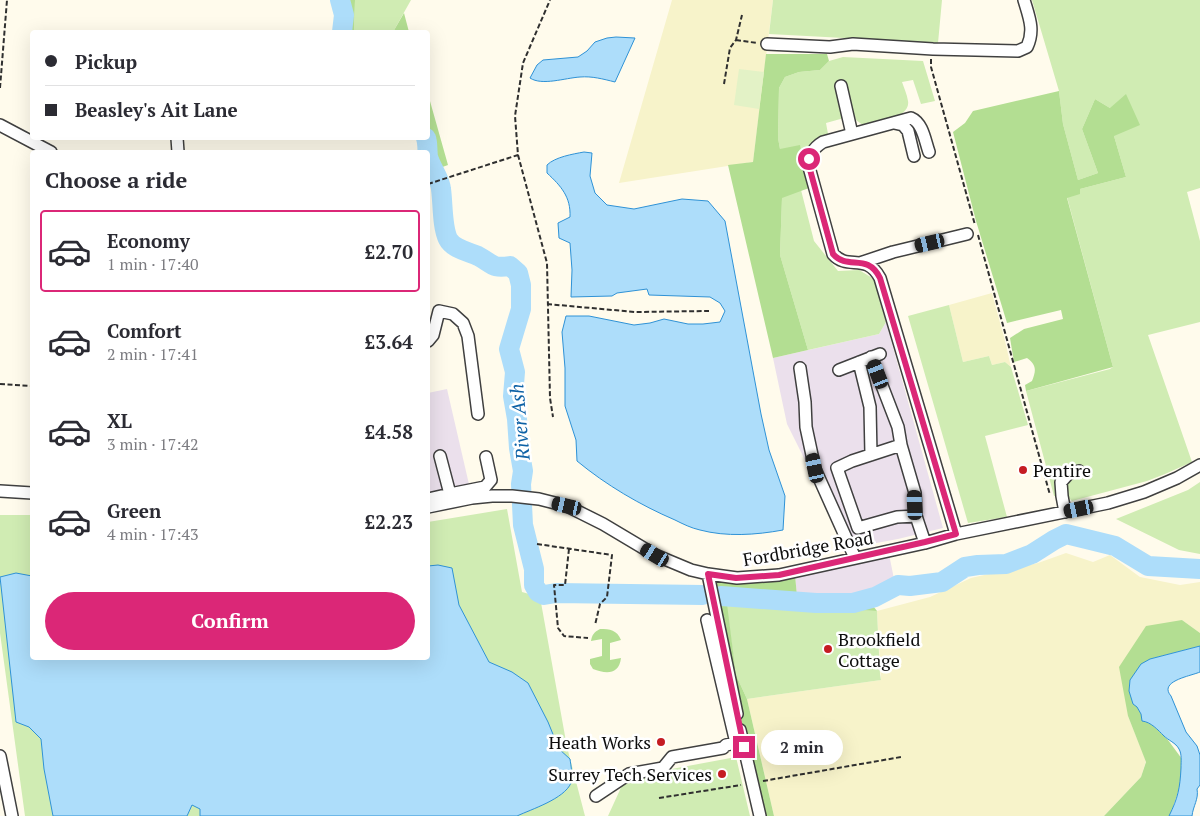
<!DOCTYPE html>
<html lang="en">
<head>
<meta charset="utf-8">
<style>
  body { margin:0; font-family:"PT Serif",serif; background:#f7f7f7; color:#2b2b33; height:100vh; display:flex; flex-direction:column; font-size:19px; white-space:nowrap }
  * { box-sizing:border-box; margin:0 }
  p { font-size:16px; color:#7c7c81 }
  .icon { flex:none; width:28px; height:28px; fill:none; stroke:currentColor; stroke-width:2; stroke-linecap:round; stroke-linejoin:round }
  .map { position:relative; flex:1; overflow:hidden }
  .sheet { position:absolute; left:30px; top:150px; width:400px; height:510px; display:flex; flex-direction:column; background:#fff; border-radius:5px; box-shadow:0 5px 20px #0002 }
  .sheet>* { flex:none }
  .guide { position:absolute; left:30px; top:30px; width:400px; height:110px; border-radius:5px; box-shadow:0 5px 20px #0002; display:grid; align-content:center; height:110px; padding:0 15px; background:#fff }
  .end { position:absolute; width:22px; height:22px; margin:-11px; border:6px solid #db2777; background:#fff; box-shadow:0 0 0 2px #fff }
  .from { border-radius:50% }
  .bubble { position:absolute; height:35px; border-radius:18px; background:#fff; box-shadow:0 5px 20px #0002; font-size:16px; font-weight:600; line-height:35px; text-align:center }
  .car { position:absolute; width:15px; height:30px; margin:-15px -8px; border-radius:6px; box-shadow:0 0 4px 1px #0007; background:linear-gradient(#222 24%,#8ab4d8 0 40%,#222 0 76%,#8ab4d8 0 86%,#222 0) }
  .guide b { display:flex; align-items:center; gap:18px; height:48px; font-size:19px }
  .guide b+b { border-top:1px solid #e1e1e2 }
  .guide i { width:12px; height:12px; background:#2b2b33 }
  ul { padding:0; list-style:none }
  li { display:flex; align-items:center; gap:15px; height:82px; margin:0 10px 8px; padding:0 5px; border:2px solid transparent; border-radius:5px }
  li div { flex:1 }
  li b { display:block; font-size:19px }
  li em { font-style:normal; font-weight:600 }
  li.current { border-color:#db2777 }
  li>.icon { width:45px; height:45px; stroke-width:1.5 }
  h2 { padding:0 15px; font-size:22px; line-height:60px }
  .button { display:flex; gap:10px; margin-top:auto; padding:10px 15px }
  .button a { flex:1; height:58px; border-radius:30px; background:#db2777; color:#fff; font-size:20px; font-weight:600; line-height:58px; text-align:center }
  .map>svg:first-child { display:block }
</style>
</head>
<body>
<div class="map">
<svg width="1200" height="816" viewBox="0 0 1200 816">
  <rect width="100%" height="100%" fill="#fffbec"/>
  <path fill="#ebe0ec" d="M886,322L943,528L898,539L855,547L810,470L787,424L773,358L879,334Z
    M447,389L471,493L428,503V393Z
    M889,554L894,579L850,598L797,596L795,575Z"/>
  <path fill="#f7f3ca" d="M672,0H773L753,162L619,183Z
    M992,293L1005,341L1011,367L1005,362L992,365L989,356L963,362L949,305Z
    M1066,553L1093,562L1110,555L1140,577L1180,585L1200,582V633L1182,620L1128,716L1146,761L1141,777L1104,816H774L747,699L881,680L877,611L930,597L971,578L1038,563Z"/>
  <path fill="#d0ecb3" d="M355,0H411L393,32H354Z
    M773,0H942L938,43L769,34Z
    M1032,0H1200V188L1187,192L1200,241V322L1148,335L1192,462L1165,474L1147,481L1072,501L1067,496H1054L1026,391L1110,369L1113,367L1067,197L1080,189L1126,177L1114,136L1110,108L1095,99L1082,129L1098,173L1078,180L1063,124L1059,91Z
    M843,57L923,61L935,101L921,104L913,80L902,82C904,88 907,94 908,101C911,118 876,123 864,126L856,120L844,82L835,83L844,118L826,123L828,134C813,138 806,148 804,163L780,149L778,138L779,88L785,77L799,72L820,70L829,61Z
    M801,190L814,241L838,271L859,270L874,279L886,322L879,334L808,350L780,255L782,197Z
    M949,305L963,362L989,356L992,365L1005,362L1011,367L1028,425L985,436L1007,517L968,523L908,316Z
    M1200,482V554L1179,550L1116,519L1188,490Z
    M507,509L522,592L540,597L567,747L585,816H25L0,633V515H32V658H428V522Z
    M726,603L877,611L880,674L881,680L747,699L736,675Z
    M736,757L750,816H608L624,781L634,776Z"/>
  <path fill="#b3de92" d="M340,0H355L354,32H356H342L344,15Z
    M404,13L409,32H393Z
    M766,54H827L829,61L820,70L799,72L785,77L779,88L778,138L780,149L800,145L809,188L782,198L780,255L808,350L773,358L728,165L753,162Z
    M1059,91L1063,124L1078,180L1098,173L1082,129L1095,99L1110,108L1126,94L1140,125L1114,136L1126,177L1080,189V194L1067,198L1113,367L1026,391L1025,385L1032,381C1036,371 1037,365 1027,358L1014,362L1010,338L1024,329L1063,319L1061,310L1007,323L976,221L953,132L965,123L973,111Z
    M428,94L448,165L434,170L428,157L427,141L426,138H428Z
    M795,575L797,596L850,598L863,593L877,611L727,604L736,675L747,699L774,816H756L709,581H746Z
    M1182,620L1200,633V646L1150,659L1130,680L1129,690L1141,714L1168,740L1182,759L1180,786L1170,816H1104L1141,777L1146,762L1128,716L1119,667L1146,626Z
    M600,629C610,629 617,630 621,640L610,643V660L621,658C619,675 606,674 593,669L590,664V659L602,656V639L591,641C592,635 594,632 600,629Z"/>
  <path fill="#e3f2c6" d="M739,69L764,72L759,109L734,105Z"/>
  <path fill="#adddfa" stroke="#2f92d6" d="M616,37L635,38L615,82C603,79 592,76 580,77C565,78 542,86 530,78L537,65L543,60L578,57L587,51L595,42L607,38Z
    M584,152L592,153L590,176L595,193L607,205L634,209L682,199L708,201L725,221L761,414L769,450L785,496L783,530C756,535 726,537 700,530C691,528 683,524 675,520C640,505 606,485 577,461L576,440L565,406V368L562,332L566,316H589L634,325L650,323L664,319L688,324H703L720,322L725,311L720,303L710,297L649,295L647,289L617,293L612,296L571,297L572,270L570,243L559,238L558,223L570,217C571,197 561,186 547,173V165C555,157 573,154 584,152Z
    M438,565L452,568L459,605L489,662L512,672L528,683L548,722L559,749L570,759C571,766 573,777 571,783C564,799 532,809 517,816H200V809L192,805L187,816H53L44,769L41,739L29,727L16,722L0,577L16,573L32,576V658H428V566Z
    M1200,646V672C1191,676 1158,681 1171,696L1186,732L1197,746L1200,755V785L1197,789C1199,799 1193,806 1192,816H1169C1178,798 1180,788 1181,768C1181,761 1182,754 1179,749C1176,743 1168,740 1164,736C1158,730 1151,722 1142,721L1141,714L1137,707L1133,704L1129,691L1130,680L1141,664L1150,659Z"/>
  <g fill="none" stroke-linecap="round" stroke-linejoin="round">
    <path stroke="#adddfa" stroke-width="20" d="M340,0L344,15L342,32
      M426,138C428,144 427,150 428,157C431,168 440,178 441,189C443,203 442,227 448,239C453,249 469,252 478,256C493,264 492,269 510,266L518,273L521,285V309L509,349L515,372L513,396L517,419L519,448L523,471L521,484L523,525L534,569V585L538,592L544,595L556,593L703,595
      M721,596L816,603H853L875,597L898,585L910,586L942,582L965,567L978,565L1006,564L1032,554L1054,540L1066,534L1115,546L1148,566L1200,569"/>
    <g stroke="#404040" stroke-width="14">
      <path id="minor" d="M767,44L830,47L853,44L933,49L1018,51L1027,47C1035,30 1029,17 1024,0
        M841,86L852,134
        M894,123L903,125L908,131L914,156
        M0,125L51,152
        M177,138L178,152
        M929,152C925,141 923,123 911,118L823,142C813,148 809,155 809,167L833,254C848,271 866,252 880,278L956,534
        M860,263L893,252L967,234
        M428,341L433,335L439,311L453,314L463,323L468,336L478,414
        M871,357L898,427L901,445L915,493L916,516L925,543
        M859,362L870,407L871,455
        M800,368L805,402L806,427L815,469L855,558
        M839,370L880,354
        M901,445L852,461L837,468L858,528L897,517L916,516
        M0,491L32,493
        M428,499L450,494L440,456
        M452,502L450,494L485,487L491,480L486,457
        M428,507L472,498L492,496H512L539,499L567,506L603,524L655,555L691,570L708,574L737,578L779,575L925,543L956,534L1108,503L1144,492L1177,478L1200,465
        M1065,512L1062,496L1061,482L1069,473L1079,471
        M708,574L737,714
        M740,730L760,816
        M0,756L12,816
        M596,796L629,774L663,768L672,757L723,748L726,745L736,743L707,620"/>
    </g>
    <path stroke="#2f2f2f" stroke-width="2" stroke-dasharray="5 2.5" stroke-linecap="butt" d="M736,40L757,43
      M931,59V67L975,225
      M724,84L730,48L736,40L742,15
      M0,88L7,0
      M518,155L547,263L550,398L553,417
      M428,184L518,155L515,116L523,63L550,0
      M978,235L1050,495
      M547,304L635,312L709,311
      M0,384L32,386
      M537,544L612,555L607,597L600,604L595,625
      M569,549L565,585H554L558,628L564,636L588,638
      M763,781L901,757
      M659,798L741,785"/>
    <use href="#minor" stroke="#fff" stroke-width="11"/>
  </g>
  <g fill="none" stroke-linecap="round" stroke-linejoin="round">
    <path stroke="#db2777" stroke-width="6" d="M744,747L708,574L736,578L779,575L925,542L956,534L880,278C867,252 848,271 833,254L809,166V159"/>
  </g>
  <g fill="#c51c22" stroke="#fff" stroke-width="2">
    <circle cx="1023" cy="470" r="5"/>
    <circle cx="828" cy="649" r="5"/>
    <circle cx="661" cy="742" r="5"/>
    <circle cx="722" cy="774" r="5"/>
  </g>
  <g text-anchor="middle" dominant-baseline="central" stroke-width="5" stroke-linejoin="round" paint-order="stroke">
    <g font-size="18" fill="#0d0d0d" stroke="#fff" text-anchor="start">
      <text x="1033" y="470">Pentire</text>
      <text x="838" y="639">Brookfield<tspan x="838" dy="21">Cottage</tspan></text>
      <text x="651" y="742" text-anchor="end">Heath Works</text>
      <text x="712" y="774" text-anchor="end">Surrey Tech Services</text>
    </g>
    <g font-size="18" fill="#0d0d0d" stroke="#fff">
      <text transform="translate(808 548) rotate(-10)">Fordbridge Road</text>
    </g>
    <g font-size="19" font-style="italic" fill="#0e62a6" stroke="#fff">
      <text transform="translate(519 422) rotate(-95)">River Ash</text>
    </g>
  </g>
</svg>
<i class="end from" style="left:809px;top:159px"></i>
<i class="end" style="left:744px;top:747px"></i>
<div class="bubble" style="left:761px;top:730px;width:82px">2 min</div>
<i class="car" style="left:930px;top:243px;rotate:257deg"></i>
<i class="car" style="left:878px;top:374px;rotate:339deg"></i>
<i class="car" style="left:815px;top:468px;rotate:348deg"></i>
<i class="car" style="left:915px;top:505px;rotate:358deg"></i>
<i class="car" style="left:567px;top:506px;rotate:283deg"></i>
<i class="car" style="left:1079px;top:509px;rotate:258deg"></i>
<i class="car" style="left:655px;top:555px;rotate:301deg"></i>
<div class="guide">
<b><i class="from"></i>Pickup</b>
<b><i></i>Beasley's Ait Lane</b>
</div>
<section class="sheet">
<h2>Choose a ride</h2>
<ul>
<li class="current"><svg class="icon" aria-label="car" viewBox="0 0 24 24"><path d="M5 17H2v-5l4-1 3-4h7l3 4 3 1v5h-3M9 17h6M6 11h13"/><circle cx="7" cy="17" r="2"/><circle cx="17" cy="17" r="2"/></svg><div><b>Economy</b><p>1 min · 17:40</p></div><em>£2.70</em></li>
<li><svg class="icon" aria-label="car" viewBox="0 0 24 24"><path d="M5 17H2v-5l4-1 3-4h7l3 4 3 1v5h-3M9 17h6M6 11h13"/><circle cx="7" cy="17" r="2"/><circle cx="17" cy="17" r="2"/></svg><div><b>Comfort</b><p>2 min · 17:41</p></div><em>£3.64</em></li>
<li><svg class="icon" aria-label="car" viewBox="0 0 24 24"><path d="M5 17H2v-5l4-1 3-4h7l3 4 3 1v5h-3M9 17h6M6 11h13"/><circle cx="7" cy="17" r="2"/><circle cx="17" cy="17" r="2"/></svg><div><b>XL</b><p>3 min · 17:42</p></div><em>£4.58</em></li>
<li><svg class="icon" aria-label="car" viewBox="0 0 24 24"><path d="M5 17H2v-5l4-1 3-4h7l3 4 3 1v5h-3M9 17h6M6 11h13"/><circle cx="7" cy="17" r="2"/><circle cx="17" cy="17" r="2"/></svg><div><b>Green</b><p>4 min · 17:43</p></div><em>£2.23</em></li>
</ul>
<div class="button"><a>Confirm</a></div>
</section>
</div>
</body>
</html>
